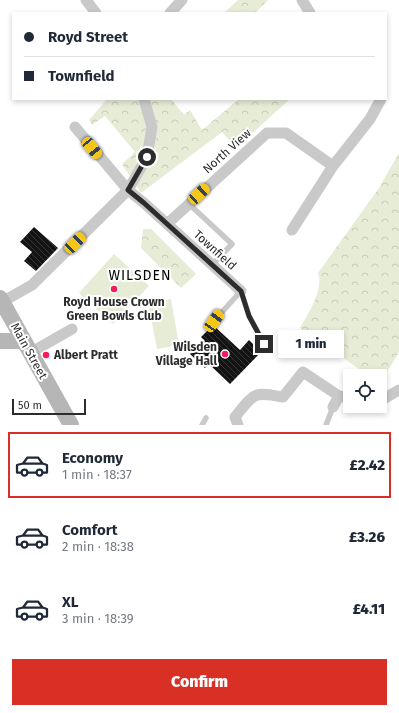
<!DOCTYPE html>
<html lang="en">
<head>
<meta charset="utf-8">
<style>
  body { margin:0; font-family:"Fira Sans",sans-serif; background:#f6f6f7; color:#1f2937; height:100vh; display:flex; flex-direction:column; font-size:15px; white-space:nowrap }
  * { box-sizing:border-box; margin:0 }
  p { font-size:13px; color:#747a83 }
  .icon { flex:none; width:22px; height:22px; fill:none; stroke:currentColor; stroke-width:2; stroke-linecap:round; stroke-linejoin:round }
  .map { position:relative; height:425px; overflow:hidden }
  .sheet { display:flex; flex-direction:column; background:#fff; flex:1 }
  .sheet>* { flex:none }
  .banner { position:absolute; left:12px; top:12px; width:375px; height:88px; border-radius:0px; box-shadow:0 2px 6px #0003; display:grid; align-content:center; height:88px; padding:0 12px; background:#fff }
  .tools { position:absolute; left:343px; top:369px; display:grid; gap:8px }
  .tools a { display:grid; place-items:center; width:44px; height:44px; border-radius:0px; background:#fff; box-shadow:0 2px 6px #0003; font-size:20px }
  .scale { position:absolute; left:12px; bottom:10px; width:74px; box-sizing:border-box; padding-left:4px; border:2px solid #2c2c2c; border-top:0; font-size:11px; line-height:14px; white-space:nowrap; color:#2c2c2c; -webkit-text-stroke:3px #fff; paint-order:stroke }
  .end { position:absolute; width:18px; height:18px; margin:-9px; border:5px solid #2c2c2c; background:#fff; box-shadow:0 0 0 2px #fff }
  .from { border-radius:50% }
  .bubble { position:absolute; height:28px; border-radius:0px; background:#fff; box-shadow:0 2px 6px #0003; font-size:13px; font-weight:800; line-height:28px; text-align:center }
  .car { position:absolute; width:12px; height:24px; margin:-12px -6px; border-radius:5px; box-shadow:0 0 3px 1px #0007; background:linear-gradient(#f5c518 24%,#345 0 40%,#f5c518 0 76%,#345 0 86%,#f5c518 0) }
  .banner b { display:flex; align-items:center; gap:14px; height:38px; font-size:15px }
  .banner b+b { border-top:1px solid #e0e1e3 }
  .banner i { width:10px; height:10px; background:#1f2937 }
  ul { padding:7px 0 0; list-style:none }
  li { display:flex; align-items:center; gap:12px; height:66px; margin:0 8px 6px; padding:0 4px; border:2px solid transparent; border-radius:0px }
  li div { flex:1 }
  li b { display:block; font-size:15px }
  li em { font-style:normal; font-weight:800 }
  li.on { border-color:#d93025 }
  li>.icon { width:36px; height:36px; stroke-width:1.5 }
  .action { display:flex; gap:8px; margin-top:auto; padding:8px 12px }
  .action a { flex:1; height:46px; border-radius:0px; background:#d93025; color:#fff; font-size:16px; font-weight:800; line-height:46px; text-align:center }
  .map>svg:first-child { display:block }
</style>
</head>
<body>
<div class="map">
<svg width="399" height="425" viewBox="0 0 399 425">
  <defs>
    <pattern id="park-crowns" width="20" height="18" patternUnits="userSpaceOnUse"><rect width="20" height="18" fill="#e7ecd7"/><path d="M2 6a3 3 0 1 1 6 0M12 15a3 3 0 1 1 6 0" fill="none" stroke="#c6cbb9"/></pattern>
    <pattern id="building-back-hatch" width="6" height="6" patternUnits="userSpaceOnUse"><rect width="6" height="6" fill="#131313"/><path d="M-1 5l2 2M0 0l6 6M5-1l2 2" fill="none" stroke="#363636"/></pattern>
  </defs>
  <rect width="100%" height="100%" fill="#fff"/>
  <path fill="url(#park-crowns)" d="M238,0H268L255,13H224Z
    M107,99H171L184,115L190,110L202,130L239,99H290L236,148L222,132L141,193L122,164L135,152L105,116L92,125L89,120Z
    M399,153V352L380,384V376H369L300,328C308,313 324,291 318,273L379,188Z
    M143,229H151L196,274L181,288L141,248Z"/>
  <path fill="#e7ecd7" d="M114,254L149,286L113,324L79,293Z
    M171,299L179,345L157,349L148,303Z"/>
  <path fill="url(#building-back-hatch)" d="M34,227L58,248L36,271L24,261L32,252L20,242Z
    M213,325L240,350L249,340L261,352L230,384L209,364L205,368L190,354L204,340L201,337Z"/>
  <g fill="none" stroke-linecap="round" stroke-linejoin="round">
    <path stroke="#c9c9c9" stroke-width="5.5" d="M189,204L232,244L212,265
      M214,321L241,291L249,316L264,343
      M202,425L206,418
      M326,425L333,407"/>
    <path stroke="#c9c9c9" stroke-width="11" d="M86,0L96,13
      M302,0L310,13
      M170,13L182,0
      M75,127L128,190L144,203L241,291
      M167,224L267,133H286L333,166
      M292,230L333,166L370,119L381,99
      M2,302L32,285L128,190L147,157L152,127L144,99
      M30,353L72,329
      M380,401L399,390
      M333,407L339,396
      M238,425L235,417C254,394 252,391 283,397L303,372L339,396L350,398"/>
    <path stroke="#b6b6b6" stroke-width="16" d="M0,298L71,425
      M0,341H24"/>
  </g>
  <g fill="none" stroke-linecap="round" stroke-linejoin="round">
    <path stroke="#2c2c2c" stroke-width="5" d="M147,157L128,190L144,203L241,291L249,316L264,344"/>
  </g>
  <g fill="#f51c5d" stroke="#fff" stroke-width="1.5">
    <circle cx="114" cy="289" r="4"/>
    <circle cx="225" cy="354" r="4"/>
    <circle cx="46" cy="355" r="4"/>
  </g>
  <g text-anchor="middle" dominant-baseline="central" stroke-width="4" stroke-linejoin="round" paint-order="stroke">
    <g font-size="12" fill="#2c2c2c" stroke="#fff">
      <text transform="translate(227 151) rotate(-42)">North View</text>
      <text transform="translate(215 250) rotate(42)">Townfield</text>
      <text transform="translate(29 351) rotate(61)">Main Street</text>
    </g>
    <g font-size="12" font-weight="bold" fill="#2c2c2c" stroke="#fff">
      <text x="114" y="302">Royd House Crown<tspan x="114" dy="14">Green Bowls Club</tspan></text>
      <text x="217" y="347" text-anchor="end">Wilsden<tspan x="217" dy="14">Village Hall</tspan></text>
      <text x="54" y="355" text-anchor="start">Albert Pratt</text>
    </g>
    <g font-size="14" letter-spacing="1" fill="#000" stroke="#fff">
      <text x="140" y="275">WILSDEN</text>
    </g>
  </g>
</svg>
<div class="tools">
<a><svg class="icon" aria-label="locate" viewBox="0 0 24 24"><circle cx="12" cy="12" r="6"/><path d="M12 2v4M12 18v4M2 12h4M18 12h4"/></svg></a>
</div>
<div class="scale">50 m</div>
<i class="end from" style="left:147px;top:157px"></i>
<i class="end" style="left:264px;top:344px"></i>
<div class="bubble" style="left:278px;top:330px;width:66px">1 min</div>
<i class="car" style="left:92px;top:148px;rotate:141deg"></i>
<i class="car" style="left:199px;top:194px;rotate:47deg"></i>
<i class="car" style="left:75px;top:243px;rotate:45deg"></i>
<i class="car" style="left:214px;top:321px;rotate:35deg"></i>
<div class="banner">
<b><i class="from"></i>Royd Street</b>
<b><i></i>Townfield</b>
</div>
</div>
<section class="sheet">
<ul>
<li class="on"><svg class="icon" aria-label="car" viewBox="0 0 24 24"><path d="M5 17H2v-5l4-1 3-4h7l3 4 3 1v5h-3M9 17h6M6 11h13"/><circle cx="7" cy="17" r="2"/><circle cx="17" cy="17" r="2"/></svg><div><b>Economy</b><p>1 min · 18:37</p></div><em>£2.42</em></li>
<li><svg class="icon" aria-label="car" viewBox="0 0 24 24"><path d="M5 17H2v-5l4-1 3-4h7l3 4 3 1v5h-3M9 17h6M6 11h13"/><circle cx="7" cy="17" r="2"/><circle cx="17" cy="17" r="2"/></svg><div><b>Comfort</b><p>2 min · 18:38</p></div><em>£3.26</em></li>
<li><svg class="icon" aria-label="car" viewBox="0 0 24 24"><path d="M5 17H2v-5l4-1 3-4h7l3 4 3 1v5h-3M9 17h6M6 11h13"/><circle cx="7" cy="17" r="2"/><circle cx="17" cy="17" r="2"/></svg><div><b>XL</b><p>3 min · 18:39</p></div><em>£4.11</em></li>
</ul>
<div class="action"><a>Confirm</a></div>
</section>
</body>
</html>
